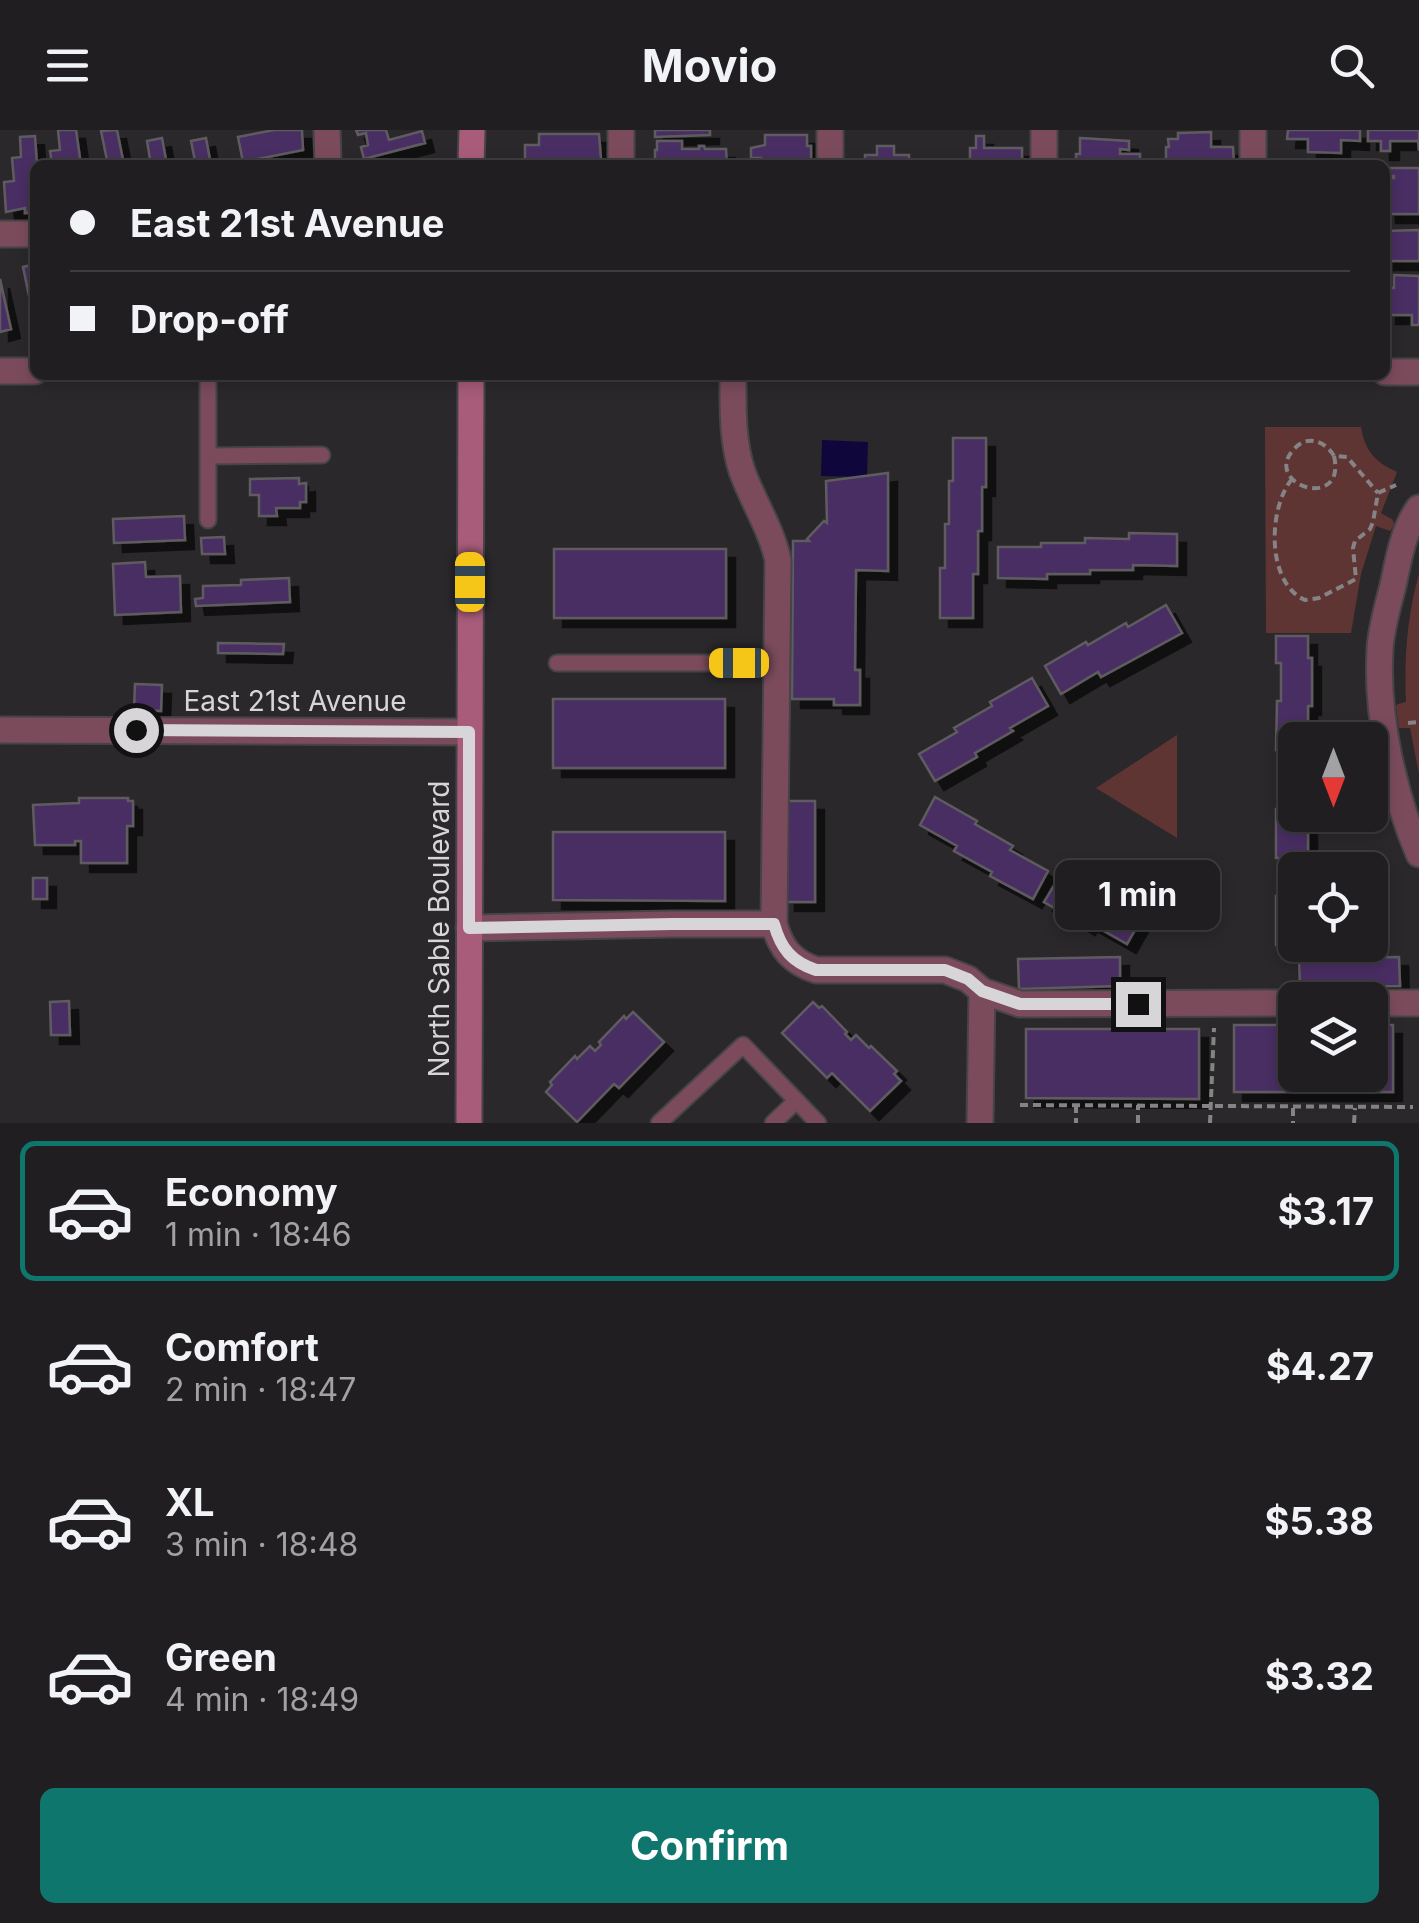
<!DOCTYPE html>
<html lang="en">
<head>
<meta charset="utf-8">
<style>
  body { margin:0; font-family:Inter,sans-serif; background:#282729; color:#f1f3f6; height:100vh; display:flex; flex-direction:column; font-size:38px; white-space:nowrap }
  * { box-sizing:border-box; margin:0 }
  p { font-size:32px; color:#a2a2a5 }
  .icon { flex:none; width:55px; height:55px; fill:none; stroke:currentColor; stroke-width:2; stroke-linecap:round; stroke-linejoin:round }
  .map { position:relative; height:993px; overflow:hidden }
  .details { display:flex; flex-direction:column; background:#201e20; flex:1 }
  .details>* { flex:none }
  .guide { position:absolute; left:30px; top:30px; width:1360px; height:220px; border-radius:15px; box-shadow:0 5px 15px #0003,0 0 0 2px #3d3c3e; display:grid; align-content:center; height:220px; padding:0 40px; background:#201e20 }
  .needle { width:65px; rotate:180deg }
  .buttons { position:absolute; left:1278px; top:592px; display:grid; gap:20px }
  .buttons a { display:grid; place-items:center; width:110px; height:110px; border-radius:15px; background:#201e20; box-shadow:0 5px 15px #0003,0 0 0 2px #3d3c3e; font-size:50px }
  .end { position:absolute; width:45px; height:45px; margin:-22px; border:12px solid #d7d5d7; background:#111; box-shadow:0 0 0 5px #111 }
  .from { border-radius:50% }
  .bubble { position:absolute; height:70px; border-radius:15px; background:#201e20; box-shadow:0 5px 15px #0003,0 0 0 2px #3d3c3e; font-size:32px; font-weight:700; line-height:70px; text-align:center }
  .car { position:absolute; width:30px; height:60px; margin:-30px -15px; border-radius:12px; box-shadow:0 0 8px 2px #0007; background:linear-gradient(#f5c518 24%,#345 0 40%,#f5c518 0 76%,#345 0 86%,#f5c518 0) }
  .guide b { display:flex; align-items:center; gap:35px; height:95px; font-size:38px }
  .guide b+b { border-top:2px solid #3d3c3e }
  .guide i { width:25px; height:25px; background:#f1f3f6 }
  ul { padding:18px 0 0; list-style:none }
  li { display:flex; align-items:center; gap:30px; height:140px; margin:0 20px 15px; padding:0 20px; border:5px solid transparent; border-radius:15px }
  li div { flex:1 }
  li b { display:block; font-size:38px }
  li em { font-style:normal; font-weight:700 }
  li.active { border-color:#0f766e }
  li>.icon { width:90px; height:90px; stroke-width:1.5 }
  .primary-button { display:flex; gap:20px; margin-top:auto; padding:20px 40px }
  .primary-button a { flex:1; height:115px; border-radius:15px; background:#0f766e; color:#fff; font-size:40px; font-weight:700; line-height:115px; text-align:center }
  header { display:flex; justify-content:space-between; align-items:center; height:130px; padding:0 40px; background:#201e20; font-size:45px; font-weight:700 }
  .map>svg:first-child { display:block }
</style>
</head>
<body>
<header><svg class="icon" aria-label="menu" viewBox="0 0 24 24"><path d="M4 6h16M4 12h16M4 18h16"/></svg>Movio<svg class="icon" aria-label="search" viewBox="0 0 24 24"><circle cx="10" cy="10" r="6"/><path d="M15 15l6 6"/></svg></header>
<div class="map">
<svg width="1419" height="993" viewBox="0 0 1419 993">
  <defs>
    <filter id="shadow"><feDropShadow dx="9" dy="9" stdDeviation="0" flood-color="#0009"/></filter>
  </defs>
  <rect width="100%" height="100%" fill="#2b282b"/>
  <path fill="#5f3533" d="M1265,297H1361C1365,321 1375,332 1397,342L1381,383L1393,390L1394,395L1390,401L1376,396L1361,444L1351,503H1266Z
    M1419,444V644L1410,598H1399L1396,576L1398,574L1406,572C1404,529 1407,486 1419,444Z
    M1177,605V708L1096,658Z"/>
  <path fill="#0f073b" d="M822,310L868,312L867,347L821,346Z"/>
  <path fill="#492e64" stroke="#5e5c60" stroke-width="2.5" filter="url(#shadow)" d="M58,0H76L81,35H63L62,32L52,33L50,21L60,20Z
    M117,0L124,35H108L101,1Z
    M274,0H302L303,20L243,32L238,7Z
    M356,0H386L389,10L422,1L425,13L364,29L361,17L368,15L366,3L358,5Z
    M655,0H710V5L655,7Z
    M1288,0H1360V11L1341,10V23L1308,22V9H1287Z
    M1368,0H1419V21L1418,11H1390V21H1381V11H1368Z
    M1211,2V17H1233L1234,35H1166V17H1169L1168,9H1178V3Z
    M539,4H599L601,30H598V35H536L542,33V30H525V15H539Z
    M765,5H807V16H811V35H761V28H751V18L765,15Z
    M35,6L37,35H35V82L25,83V78L6,82L4,52L14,51L12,28L21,27L20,7Z
    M976,6H984V18H1022V35H970V18H976Z
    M162,8L167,35H151L147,11Z
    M206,8L211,35H177L195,31L191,11Z
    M1080,8L1129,11V20L1120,19V24H1140V35H1076V24H1080Z
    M657,11H682V19H699V16H704L705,19H726L727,35H655V20H657Z
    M877,16H894V25H909V35H865V25H877Z
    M1387,38H1419V84H1387L1385,48H1394V46H1387Z
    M1419,100V131H1385V101Z
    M35,134V195L23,137Z
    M1394,145L1419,146V195H1412V185H1387V158H1394Z
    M0,149L11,199L0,202Z
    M953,308H986V357H982V401H978V444H973V488H940V438H945V394H949V351H953Z
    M888,343V441L856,440L855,540H860V575H834V569H792L793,411H809L807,409L824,391L827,393L826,351Z
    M299,348V354L306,353V372H300V378H276L277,386H259V365H250V349Z
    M184,386L185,410L114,413L113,389Z
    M1129,403L1177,404V436L1133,435V440H1090V444H1047V449L998,448V417H1041V413H1085V408L1129,409Z
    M224,407L225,424H202L201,408Z
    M554,419H726V488H554Z
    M145,432L146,447L180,446L181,482L115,485L113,434Z
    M289,448L290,472L196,476L195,469L203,468V456L241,455V450Z
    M1166,475L1182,503L1101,547L1098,542L1061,564L1045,536L1086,512L1088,515L1126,493L1128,497Z
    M1276,506H1308V528H1312V576H1308V610H1295V663H1281V620H1276L1277,571H1281V533H1276Z
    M218,513L284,514L283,524L218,523Z
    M1032,548L1048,576L1010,598L1013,601L975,623L977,627L935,651L919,624L957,602L954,598L992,576L990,572Z
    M135,554L162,555L161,581L134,580Z
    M553,569H725V638H553Z
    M935,667L977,691L975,694L1013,716L1010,720L1048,741L1033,769L990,746L992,742L954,721L957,716L920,695Z
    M79,668H128V671H133V696H127V733H81V711H75V715H35L33,675L79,673Z
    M785,671H815V772H786Z
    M1276,679H1295V685H1308V723H1313V740H1295V815H1276V766H1281V728H1276Z
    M553,702H725V771L553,770Z
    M1061,744L1098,765L1100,762L1143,786L1127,814L1088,792L1086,796L1044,772Z
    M33,748H47V769H33Z
    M1120,827V856L1019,859L1018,829Z
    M1399,827L1400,856L1300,857L1299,828Z
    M69,871L70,905H51L50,872Z
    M813,872L819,878L822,876L847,902L845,904L851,910L856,905L869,918L871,916L897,941L894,944L901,951L870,981L832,943L827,948L782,903Z
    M633,882L664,912L619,958L614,954L577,992L546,962L552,955L550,952L575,926L577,929L590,916L595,921L601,915L599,912L624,886L626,889Z
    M1234,895H1295V945H1370V895H1393V962H1234Z
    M1026,899H1199V969L1026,968Z"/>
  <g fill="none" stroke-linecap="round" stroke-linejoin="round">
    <g stroke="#474447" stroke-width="19">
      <path id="lane" d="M208,245V390
        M208,326L322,325
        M557,533H775
        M659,993L743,915L818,993
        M773,993L796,971"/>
    </g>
    <g stroke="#474447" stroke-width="29">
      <path id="street" d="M327,0L328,35
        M621,0V35
        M1253,0V35
        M830,35V0
        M1044,35V0
        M0,104H35
        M0,241H35
        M1385,242H1419
        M733,245C733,276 732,311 742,341C753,372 771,398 778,430L774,794C781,819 792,832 816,840H945L968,849L982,861L1020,874L1295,873
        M1419,378C1404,399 1399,426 1394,451C1389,473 1381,497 1380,519C1376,585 1393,663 1419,724
        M0,600L469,602
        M469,798L672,794H774
        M1370,873H1419
        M980,993L982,861"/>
    </g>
    <g stroke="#474447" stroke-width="29">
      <path id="secondary" d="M471,35L472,0
        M469,993L471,245"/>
    </g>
    <path stroke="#858385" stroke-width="4" stroke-dasharray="8 5" stroke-linecap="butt" d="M1334,326C1347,383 1259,354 1295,318C1308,304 1326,312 1334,326L1347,327L1378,363
      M1292,349C1268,378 1266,453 1305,470L1319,468L1356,449L1353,418L1355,411L1370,399L1373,392L1378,363L1396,355
      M1408,593L1419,592
      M1020,975L1413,977
      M1076,975V993
      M1293,978V993
      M1138,993V975
      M1210,993L1214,898
      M1354,993L1355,978"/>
    <use href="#lane" stroke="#7b4b5c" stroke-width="15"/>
    <use href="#street" stroke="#7b4b5c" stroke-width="25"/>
    <use href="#secondary" stroke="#a85c79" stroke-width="25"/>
  </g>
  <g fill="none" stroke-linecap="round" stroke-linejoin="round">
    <path stroke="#d7d5d7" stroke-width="12" d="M136,600L469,602V798L672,794H774C781,819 792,832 816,840H945L968,849L982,861L1020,874H1138"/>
  </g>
  <g text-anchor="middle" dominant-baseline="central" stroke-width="10" stroke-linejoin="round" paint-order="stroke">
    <g font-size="28" fill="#d7d5d7" stroke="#2b282b">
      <text x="295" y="571">East 21st Avenue</text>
      <text transform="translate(439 799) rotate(-90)">North Sable Boulevard</text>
    </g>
  </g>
</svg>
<div class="buttons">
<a><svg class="needle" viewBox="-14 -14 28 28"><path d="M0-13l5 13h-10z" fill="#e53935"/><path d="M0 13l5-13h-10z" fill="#a2a2a5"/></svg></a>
<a><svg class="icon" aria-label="locate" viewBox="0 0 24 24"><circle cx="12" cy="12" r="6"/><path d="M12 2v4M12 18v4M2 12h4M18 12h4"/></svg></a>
<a><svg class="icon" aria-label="layers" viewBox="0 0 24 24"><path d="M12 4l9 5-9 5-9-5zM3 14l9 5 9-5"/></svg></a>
</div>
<i class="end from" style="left:136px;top:600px"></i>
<i class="end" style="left:1138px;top:874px"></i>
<div class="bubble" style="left:1055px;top:730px;width:165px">1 min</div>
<i class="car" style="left:470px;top:452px;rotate:0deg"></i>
<i class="car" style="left:739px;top:533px;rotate:270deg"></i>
<div class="guide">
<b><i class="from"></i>East 21st Avenue</b>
<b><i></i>Drop-off</b>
</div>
</div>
<section class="details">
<ul>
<li class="active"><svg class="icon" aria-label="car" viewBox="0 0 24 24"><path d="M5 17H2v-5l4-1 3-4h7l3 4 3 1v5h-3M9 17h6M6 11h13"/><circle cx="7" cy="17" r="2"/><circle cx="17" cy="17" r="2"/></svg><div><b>Economy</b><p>1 min · 18:46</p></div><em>$3.17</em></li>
<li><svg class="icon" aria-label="car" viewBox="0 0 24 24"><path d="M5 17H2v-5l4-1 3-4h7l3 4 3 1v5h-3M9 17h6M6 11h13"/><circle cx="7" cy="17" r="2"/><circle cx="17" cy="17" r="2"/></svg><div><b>Comfort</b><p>2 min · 18:47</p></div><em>$4.27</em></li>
<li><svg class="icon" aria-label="car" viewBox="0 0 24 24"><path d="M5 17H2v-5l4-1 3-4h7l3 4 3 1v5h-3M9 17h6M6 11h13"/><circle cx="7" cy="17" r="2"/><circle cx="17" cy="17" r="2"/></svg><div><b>XL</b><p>3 min · 18:48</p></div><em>$5.38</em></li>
<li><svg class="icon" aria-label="car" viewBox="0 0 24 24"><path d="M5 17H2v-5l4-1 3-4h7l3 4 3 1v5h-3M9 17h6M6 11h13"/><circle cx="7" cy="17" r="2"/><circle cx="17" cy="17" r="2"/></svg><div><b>Green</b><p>4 min · 18:49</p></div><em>$3.32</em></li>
</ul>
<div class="primary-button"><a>Confirm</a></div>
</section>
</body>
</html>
